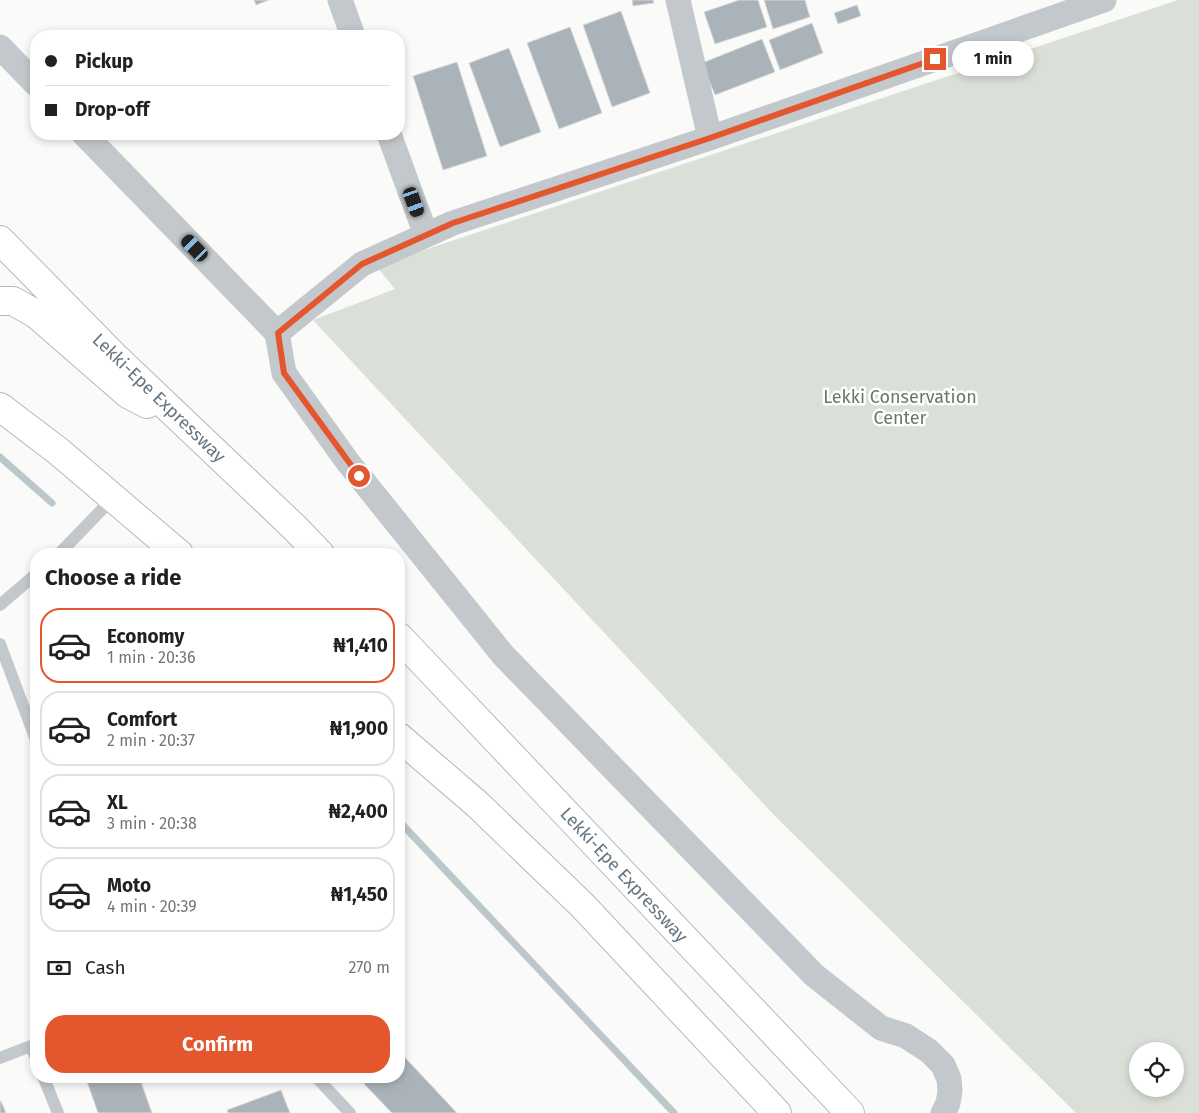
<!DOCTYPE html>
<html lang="en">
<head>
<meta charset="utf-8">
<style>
  body { margin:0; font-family:"Fira Sans",sans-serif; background:#f6f6f6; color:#202124; height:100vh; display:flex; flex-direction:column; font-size:19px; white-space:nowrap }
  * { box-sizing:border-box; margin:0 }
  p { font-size:16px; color:#757577 }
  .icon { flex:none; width:28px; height:28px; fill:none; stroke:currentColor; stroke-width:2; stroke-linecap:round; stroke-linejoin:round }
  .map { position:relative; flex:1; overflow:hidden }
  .details { position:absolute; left:30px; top:548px; width:375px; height:535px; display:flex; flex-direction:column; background:#fff; border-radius:20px; box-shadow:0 2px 8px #0003 }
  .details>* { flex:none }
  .banner { position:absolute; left:30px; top:30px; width:375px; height:110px; border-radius:20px; box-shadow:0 2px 8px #0003; display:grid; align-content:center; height:110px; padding:0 15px; background:#fff }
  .tools { position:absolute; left:1129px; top:1042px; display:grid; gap:10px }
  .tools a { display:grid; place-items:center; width:55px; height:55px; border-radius:50%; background:#fff; box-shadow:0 2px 8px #0003; font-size:25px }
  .end { position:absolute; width:22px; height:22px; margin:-11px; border:6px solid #e4572e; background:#fff; box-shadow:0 0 0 2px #fff }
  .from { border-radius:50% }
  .bubble { position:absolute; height:35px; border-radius:18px; background:#fff; box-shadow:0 2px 8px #0003; font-size:16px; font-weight:700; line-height:35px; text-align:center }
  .car { position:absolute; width:15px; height:30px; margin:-15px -8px; border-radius:6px; box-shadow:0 0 4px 1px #0007; background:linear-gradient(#222 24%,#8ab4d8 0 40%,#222 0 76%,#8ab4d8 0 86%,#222 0) }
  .banner b { display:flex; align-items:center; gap:18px; height:48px; font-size:19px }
  .banner b+b { border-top:1px solid #e0e0e0 }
  .banner i { width:12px; height:12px; background:#202124 }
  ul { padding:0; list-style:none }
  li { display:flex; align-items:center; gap:15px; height:75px; margin:0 10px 8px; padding:0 5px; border:2px solid #e0e0e0; border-radius:20px }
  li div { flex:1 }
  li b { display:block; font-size:19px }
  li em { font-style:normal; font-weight:700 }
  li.current { border-color:#e4572e }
  li>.icon { width:45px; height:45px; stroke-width:1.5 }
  h2 { padding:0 15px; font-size:22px; line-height:60px }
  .pay { display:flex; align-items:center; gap:12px; height:55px; padding:0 15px; font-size:19px }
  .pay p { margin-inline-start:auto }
  .button { display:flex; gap:10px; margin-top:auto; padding:10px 15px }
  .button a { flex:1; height:58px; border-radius:20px; background:#e4572e; color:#fff; font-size:20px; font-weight:700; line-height:58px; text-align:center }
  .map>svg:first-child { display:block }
</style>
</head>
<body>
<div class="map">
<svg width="1199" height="1113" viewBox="0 0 1199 1113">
  <rect width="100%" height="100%" fill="#fafaf8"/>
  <path fill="#dadfd7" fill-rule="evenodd" d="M1178,0H1199V1113H1076L774,815L313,320L395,289L376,266ZM1138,1051H1175V1089H1138Z"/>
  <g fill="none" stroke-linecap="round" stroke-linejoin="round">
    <path stroke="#bbc7cb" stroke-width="7" d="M0,457L52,503
      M399,821L674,1113"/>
  </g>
  <path fill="#aab3b9" stroke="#dcdcda" d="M254,0H269L256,5Z
    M632,0H653L654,3L633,6Z
    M739,0H758L767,27L715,44L704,12Z
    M764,0H805L810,17L773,29Z
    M857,5L861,16L838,24L834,13Z
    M621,11L650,93L612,107L583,25Z
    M812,23L823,53L780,70L769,40Z
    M570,27L602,113L559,129L527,43Z
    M762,39L775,72L715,95L702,63Z
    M509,48L541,132L500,147L469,63Z
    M457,62L487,156L443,170L413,76Z
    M399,1051L457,1113H392L364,1084L372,1076H399Z
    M85,1076H139L152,1113H98Z
    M281,1090L290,1113H228L227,1110Z
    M0,1101H1L6,1113H0Z"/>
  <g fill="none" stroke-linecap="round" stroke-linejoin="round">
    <g stroke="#b4b9bd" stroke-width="30">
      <path id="highway" d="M0,240L116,358L295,528L320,554
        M0,301H13L36,314L128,394L147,404
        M0,407L58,451L179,554
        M399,637L850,1113
        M399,737L477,804L582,905L777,1113"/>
    </g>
    <path stroke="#c3c8cc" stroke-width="12" d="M59,554L113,498
      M0,605L36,574
      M0,644L36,740
      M31,1046L36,1058
      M0,1058L36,1044
      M43,1076L58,1113
      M315,1076L350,1113"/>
    <path stroke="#c3c8cc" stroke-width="25" d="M340,0L353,36
      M678,0L710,138
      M0,47L36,84
      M84,134L277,333L284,373L347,461L503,655L814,975L881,1028L906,1036L929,1051L943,1065L949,1079L950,1091L948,1103L943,1113
      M389,134L426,235
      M277,333L362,264L453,223L710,138L1104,0"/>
    <use href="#highway" stroke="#fff" stroke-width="28"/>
  </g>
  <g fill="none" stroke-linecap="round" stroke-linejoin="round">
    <path stroke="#e4572e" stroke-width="6" d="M359,476L284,373L278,333L362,264L453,223L710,138L935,59"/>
  </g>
  <g text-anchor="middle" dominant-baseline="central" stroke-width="5" stroke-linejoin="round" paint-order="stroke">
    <g font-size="18" fill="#687a64" stroke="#fff">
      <text x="900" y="397">Lekki Conservation<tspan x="900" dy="21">Center</tspan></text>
    </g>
    <g font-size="18" fill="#657683" stroke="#fff">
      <text transform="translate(159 398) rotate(44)">Lekki-Epe Expressway</text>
      <text transform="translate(624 875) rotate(47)">Lekki-Epe Expressway</text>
    </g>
  </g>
</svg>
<div class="tools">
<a><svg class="icon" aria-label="locate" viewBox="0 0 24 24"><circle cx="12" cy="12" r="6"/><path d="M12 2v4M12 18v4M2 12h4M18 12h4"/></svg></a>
</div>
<i class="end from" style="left:359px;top:476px"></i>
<i class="end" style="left:935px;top:59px"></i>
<div class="bubble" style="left:952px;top:41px;width:82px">1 min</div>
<i class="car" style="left:414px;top:202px;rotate:160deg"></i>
<i class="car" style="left:195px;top:248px;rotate:316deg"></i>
<div class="banner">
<b><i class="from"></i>Pickup</b>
<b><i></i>Drop-off</b>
</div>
<section class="details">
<h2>Choose a ride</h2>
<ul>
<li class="current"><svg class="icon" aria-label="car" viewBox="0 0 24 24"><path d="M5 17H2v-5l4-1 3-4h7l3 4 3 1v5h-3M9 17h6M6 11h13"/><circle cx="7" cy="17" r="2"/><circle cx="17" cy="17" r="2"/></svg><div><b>Economy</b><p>1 min · 20:36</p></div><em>₦1,410</em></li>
<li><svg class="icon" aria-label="car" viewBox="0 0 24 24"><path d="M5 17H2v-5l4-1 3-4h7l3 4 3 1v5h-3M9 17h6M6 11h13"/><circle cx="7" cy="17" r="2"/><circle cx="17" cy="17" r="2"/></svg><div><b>Comfort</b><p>2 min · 20:37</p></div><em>₦1,900</em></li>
<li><svg class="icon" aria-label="car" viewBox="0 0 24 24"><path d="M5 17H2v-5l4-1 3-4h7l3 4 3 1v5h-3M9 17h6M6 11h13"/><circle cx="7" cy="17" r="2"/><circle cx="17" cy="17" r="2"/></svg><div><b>XL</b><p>3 min · 20:38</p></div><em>₦2,400</em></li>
<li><svg class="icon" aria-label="car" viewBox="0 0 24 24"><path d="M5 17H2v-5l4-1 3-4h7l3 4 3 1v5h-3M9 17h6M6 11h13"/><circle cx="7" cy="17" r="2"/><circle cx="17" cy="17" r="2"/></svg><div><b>Moto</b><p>4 min · 20:39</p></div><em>₦1,450</em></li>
</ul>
<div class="pay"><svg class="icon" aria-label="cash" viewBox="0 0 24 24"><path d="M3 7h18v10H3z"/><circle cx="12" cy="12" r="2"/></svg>Cash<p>270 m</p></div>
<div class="button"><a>Confirm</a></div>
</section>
</div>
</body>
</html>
